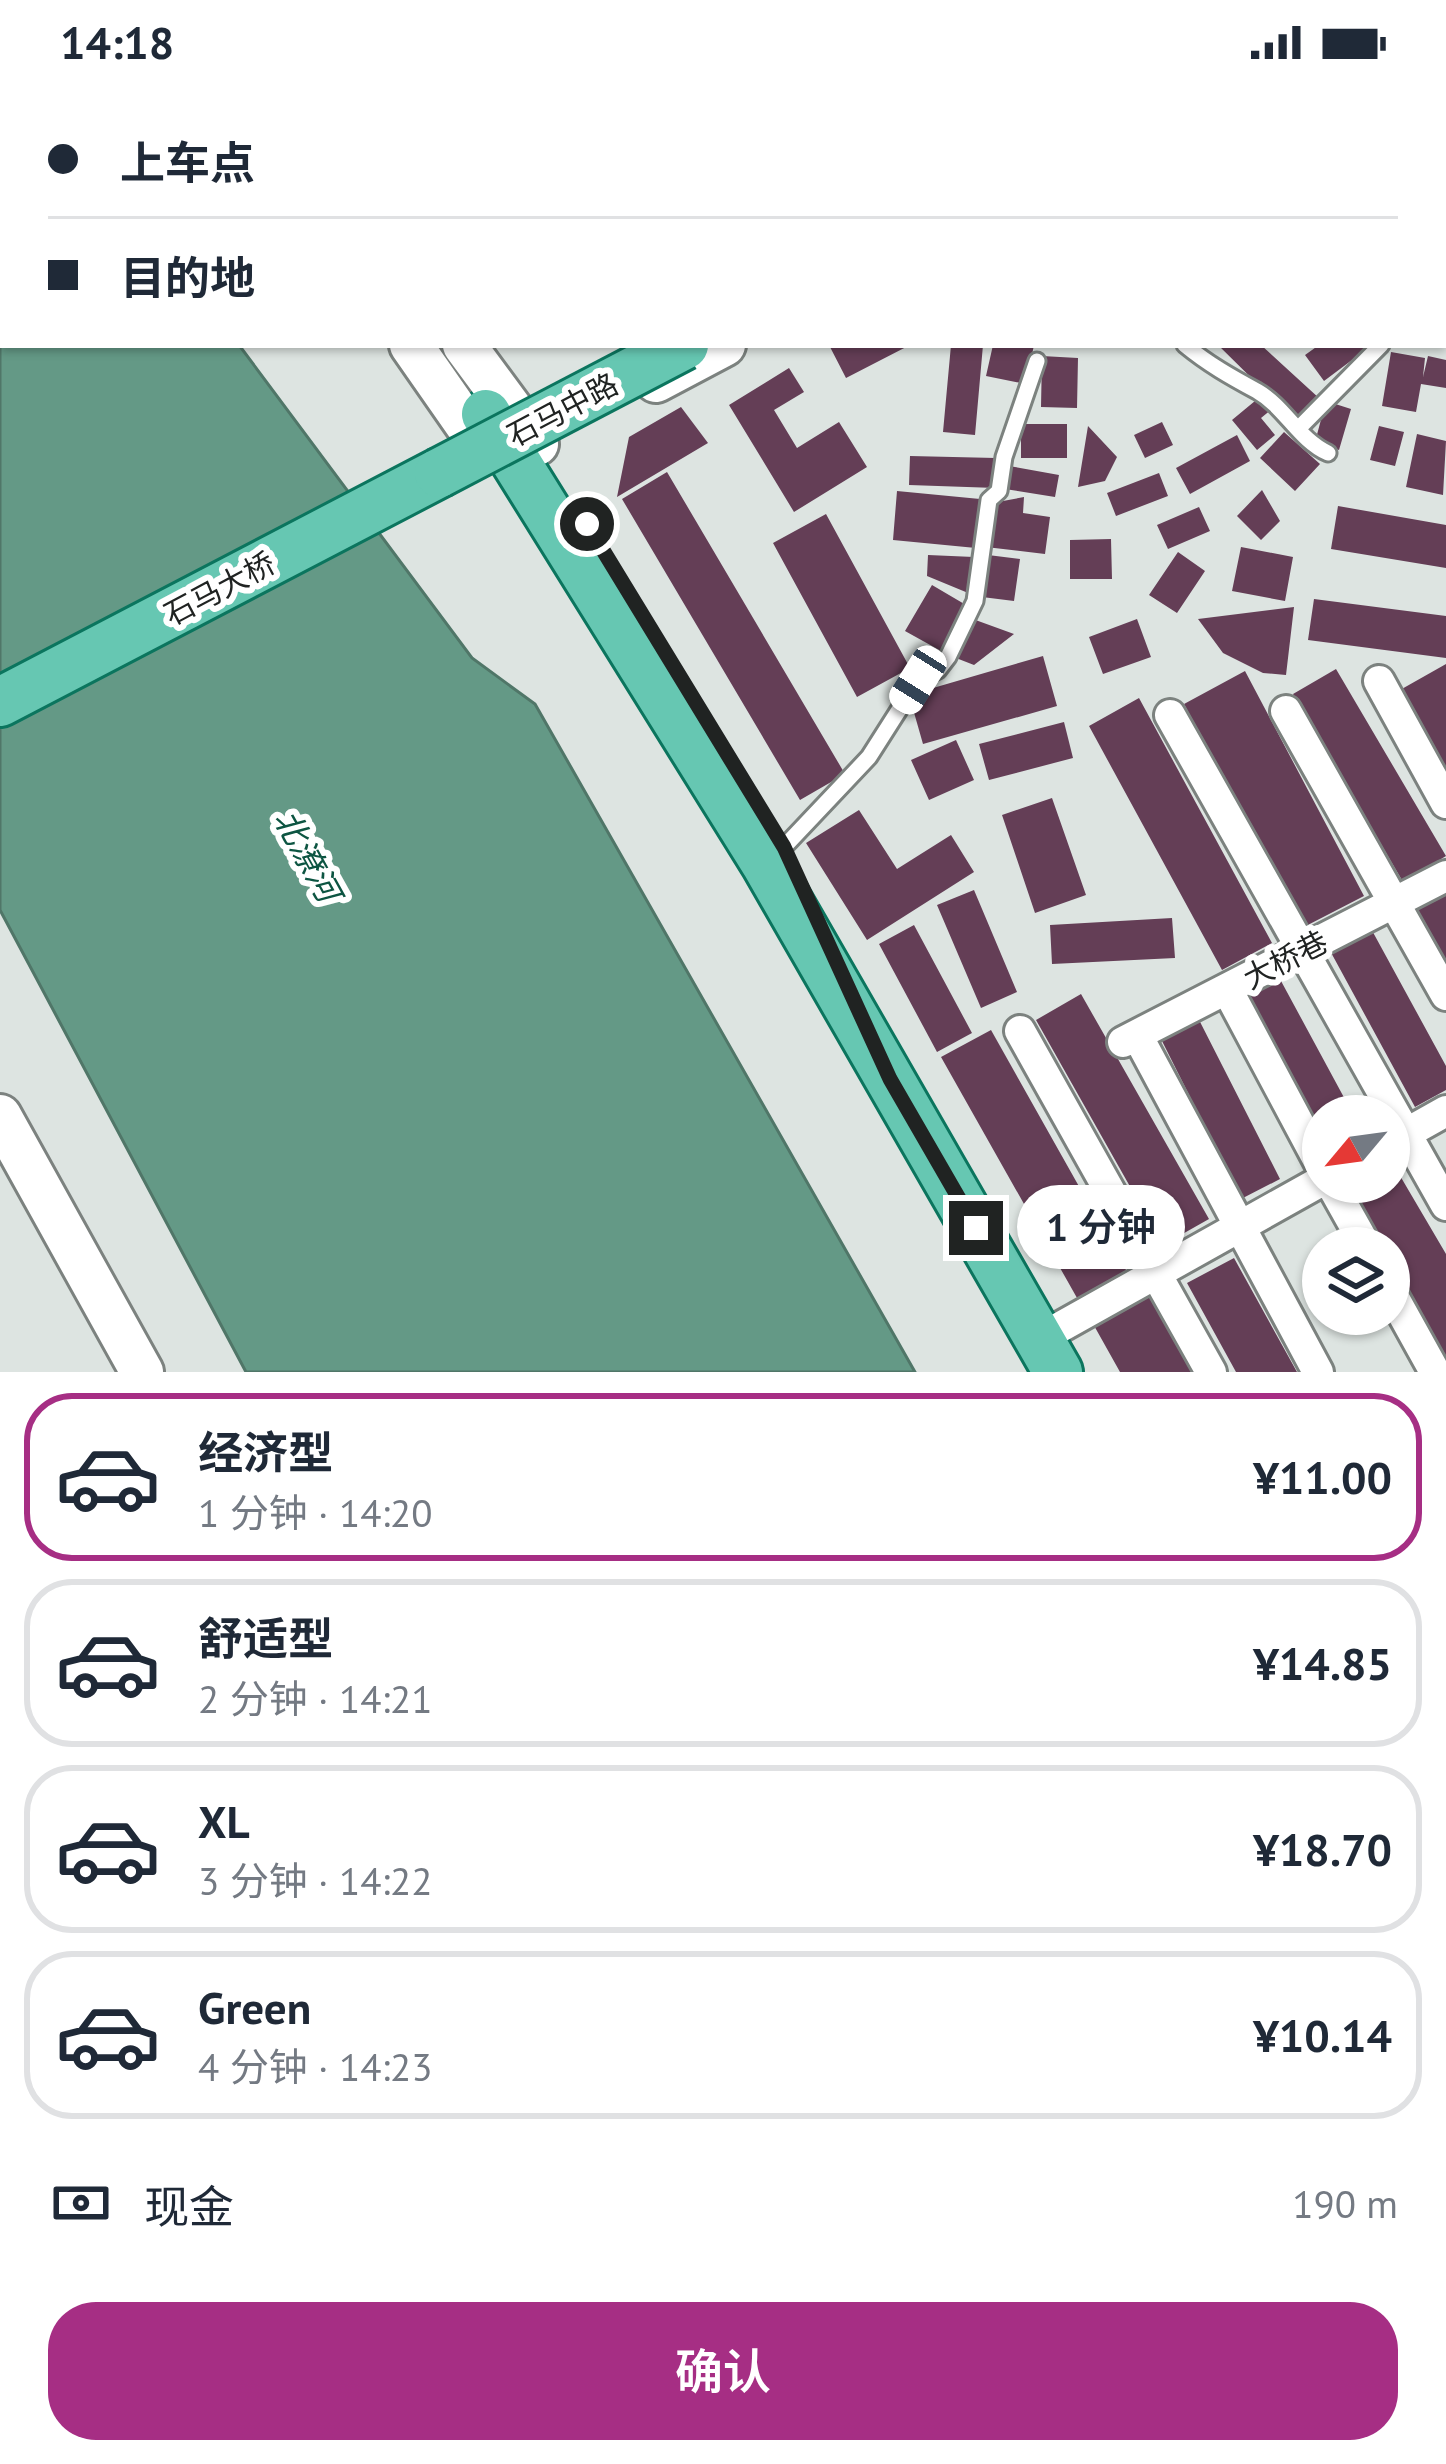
<!DOCTYPE html>
<html lang="zh">
<head>
<meta charset="utf-8">
<style>
  body { margin:0; font-family:"PT Sans","Noto Sans SC",sans-serif; background:#f2f2f3; color:#1f2937; height:100vh; display:flex; flex-direction:column; font-size:45px; white-space:nowrap }
  * { box-sizing:border-box; margin:0 }
  p { font-size:39px; color:#747a83 }
  .icon { flex:none; width:66px; height:66px; fill:none; stroke:currentColor; stroke-width:2; stroke-linecap:round; stroke-linejoin:round }
  .map { position:relative; height:1288px; overflow:hidden }
  .drawer { display:flex; flex-direction:column; background:#fff; flex:1 }
  .drawer>* { flex:none }
  .hud { position:absolute; left:0px; top:0px; width:1446px; height:264px; box-shadow:0 3px 9px #0004; display:grid; align-content:center; height:264px; padding:0 48px; background:#fff }
  .needle { width:78px; rotate:241deg }
  .fabs { position:absolute; left:1302px; top:1011px; display:grid; gap:24px }
  .fabs a { display:grid; place-items:center; width:108px; height:108px; border-radius:50%; background:#fff; box-shadow:0 3px 9px #0004; font-size:60px }
  .end { position:absolute; width:54px; height:54px; margin:-27px; border:15px solid #202322; background:#fff; box-shadow:0 0 0 6px #fff }
  .from { border-radius:50% }
  .bubble { position:absolute; height:84px; border-radius:42px; background:#fff; box-shadow:0 3px 9px #0004; font-size:39px; font-weight:600; line-height:84px; text-align:center }
  .car { position:absolute; width:36px; height:72px; margin:-36px -18px; border-radius:15px; box-shadow:0 0 9px 3px #0007; background:linear-gradient(#fff 24%,#345 0 40%,#fff 0 76%,#345 0 86%,#fff 0) }
  .hud b { display:flex; align-items:center; gap:42px; height:114px; font-size:45px }
  .hud b+b { border-top:3px solid #e0e1e3 }
  .hud i { width:30px; height:30px; background:#1f2937 }
  ul { padding:21px 0 0; list-style:none }
  li { display:flex; align-items:center; gap:36px; height:168px; margin:0 24px 18px; padding:0 24px; border:6px solid #e0e1e3; border-radius:48px }
  li div { flex:1 }
  li b { display:block; font-size:45px }
  li em { font-style:normal; font-weight:600 }
  li.active { border-color:#a62e84 }
  li>.icon { width:108px; height:108px; stroke-width:1.5 }
  .pay { display:flex; align-items:center; gap:30px; height:132px; padding:0 48px; font-size:45px }
  .pay p { margin-inline-start:auto }
  .button { display:flex; gap:24px; margin-top:auto; padding:24px 48px }
  .button a { flex:1; height:138px; border-radius:48px; background:#a62e84; color:#fff; font-size:48px; font-weight:600; line-height:138px; text-align:center }
  .status { display:flex; justify-content:space-between; align-items:center; height:84px; padding:0 60px; background:#fff; direction:ltr }
  .status svg { height:33px; fill:currentColor }
  .map>svg:first-child { display:block }
</style>
</head>
<body>
<div class="status"><b>14:18</b><svg viewBox="0 0 49 12"><path d="M0 12V9h3v3zM5 12V6h3v6zM10 12V3h3v9zM15 12V0h3v12zM26 1h20v11H26zM47 4h2v5h-2z"/></svg></div>
<div class="map">
<svg width="1446" height="1288" viewBox="0 0 1446 1288">
  <rect width="100%" height="100%" fill="#dde4e1"/>
  <path fill="#649986" stroke="#507668" stroke-width="3" d="M0,0L46,3H3V261H239L472,574L535,620L915,1288H246L0,826Z"/>
  <path fill="#643e56" d="M829,261H910L846,294Z
    M951,261H983L975,351L943,348Z
    M993,261H1034L1026,300L986,292Z
    M1218,261H1261L1320,315L1298,340Z
    M1319,261H1372L1324,297L1305,271Z
    M1391,268L1425,274L1423,293L1428,272L1446,276V304L1421,300L1416,328L1382,322Z
    M1042,272L1078,274L1077,324L1041,323Z
    M789,284L804,308L774,326L797,364L839,338L867,383L794,428L729,321Z
    M1261,312L1272,325L1261,334L1275,351L1257,366L1232,336Z
    M1326,317L1351,325L1339,366L1315,358Z
    M681,323L708,359L617,413L629,353Z
    M1162,338L1173,361L1145,374L1134,351Z
    M1021,340H1067V374H1021Z
    M1088,342L1117,373L1105,397L1078,403Z
    M1379,342L1404,348L1395,382L1370,376Z
    M1284,348L1320,380L1295,407L1260,374Z
    M1417,350L1446,357L1443,411L1406,403Z
    M1237,351L1250,377L1190,410L1176,384Z
    M910,372L996,374V404L909,401Z
    M1009,382L1059,391L1055,413L1005,405Z
    M667,388L845,690L800,716L622,415Z
    M1159,389L1168,412L1116,432L1107,409Z
    M1262,406L1280,437L1261,456L1237,432Z
    M897,407L980,415L976,464L893,456Z
    M1024,413L1023,429L1050,433L1045,470L986,463L992,419Z
    M1338,422L1446,441V484L1331,465Z
    M1199,423L1210,447L1168,465L1157,441Z
    M826,430L910,584L857,613L773,459Z
    M1111,455L1112,495H1070V456Z
    M1241,463L1293,473L1285,517L1232,507Z
    M1178,468L1205,487L1177,529L1149,511Z
    M928,471L974,473L973,511L927,492Z
    M988,471L1020,475L1014,517L982,513Z
    M932,501L966,521L941,567L905,547Z
    M1314,515L1446,532V574L1308,556Z
    M1294,523L1286,591L1263,589L1223,569L1198,535Z
    M970,534L1014,550L974,581L956,574Z
    M1137,535L1151,573L1103,590L1089,553Z
    M1043,572L1057,622L923,660L909,611Z
    M1446,580V688L1400,606Z
    M1336,585L1446,772L1403,798L1293,610Z
    M1245,587L1364,812L1302,844L1184,620Z
    M1139,614L1272,859L1222,886L1089,642Z
    M1064,638L1073,674L989,696L979,660Z
    M956,656L974,696L929,716L911,676Z
    M1052,714L1086,811L1035,829L1002,731Z
    M859,726L897,785L951,751L974,788L867,856L806,759Z
    M1446,800V893L1406,822Z
    M974,806L1017,908L981,924L937,821Z
    M1172,834L1175,874L1052,880L1050,841Z
    M914,841L972,949L937,968L879,860Z
    M1369,841L1446,982V1006L1415,1023L1328,863Z
    M1274,884L1354,1032H1323V1060L1238,903Z
    M1081,910L1209,1135L1163,1161L1036,936Z
    M1195,928L1280,1095L1241,1115L1157,947Z
    M991,946L1130,1193L1081,1221L941,973Z
    M1389,1073L1446,1170V1285L1389,1187V1164H1375L1340,1104L1351,1098H1389Z
    M1234,1174L1297,1288H1236L1187,1199Z
    M1152,1206L1196,1288H1120L1092,1238Z"/>
  <g fill="none" stroke-linecap="round" stroke-linejoin="round">
    <g stroke="#7c827f" stroke-width="21">
      <path id="lane" d="M987,0L989,3
        M1185,261C1208,280 1231,293 1257,307C1285,323 1299,356 1328,369
        M1299,344L1381,261
        M784,763L869,673L918,596L938,586L948,573L975,517L989,416L999,407L1004,373L1037,277"/>
    </g>
    <g stroke="#7c827f" stroke-width="36">
      <path id="street" d="M1379,597L1446,719
        M1286,627L1446,911
        M1170,631L1446,1121
        M1227,905L1323,1085
        M1020,947L1211,1288
        M1137,951L1318,1288
        M1123,958L1446,792
        M1389,1059L1446,1027
        M1330,1098L1367,1164
        M1389,1205L1435,1288
        M1039,1255L1323,1096"/>
    </g>
    <g stroke="#7c827f" stroke-width="48">
      <path id="secondary" d="M259,0L262,3
        M411,261L466,340
        M464,261L537,360
        M656,297L724,261
        M0,1032L142,1288"/>
    </g>
    <g stroke="#0b755e" stroke-width="54">
      <path id="primary" d="M1106,3L1112,0
        M1176,3L1182,0
        M486,330L766,780L1058,1288
        M0,618L439,389"/>
    </g>
    <use href="#lane" stroke="#fff" stroke-width="15"/>
    <use href="#street" stroke="#fff" stroke-width="30"/>
    <use href="#secondary" stroke="#fff" stroke-width="42"/>
    <use href="#primary" stroke="#66c7b2" stroke-width="48"/>
    <g stroke="#0b755e" stroke-width="54" stroke-linecap="butt">
      <path id="primary-bridge" d="M439,389L684,261"/>
    </g>
    <use href="#primary-bridge" stroke="#66c7b2" stroke-width="48"/>
  </g>
  <g fill="none" stroke-linecap="round" stroke-linejoin="round">
    <path stroke="#202322" stroke-width="15" d="M587,440L784,763L890,995L976,1144"/>
  </g>
  <g text-anchor="middle" dominant-baseline="central" stroke-width="12" stroke-linejoin="round" paint-order="stroke">
    <g font-size="30" fill="#202322" stroke="#fff">
      <text transform="translate(562 325) rotate(-28)">石马中路</text>
      <text transform="translate(219 504) rotate(-28)">石马大桥</text>
      <text transform="translate(1285 875) rotate(-27)">大桥巷</text>
    </g>
    <g font-size="33" font-style="italic" fill="#0d5542" stroke="#fff">
      <text transform="translate(308 771) rotate(61)">北潦河</text>
    </g>
  </g>
</svg>
<div class="fabs">
<a><svg class="needle" viewBox="-14 -14 28 28"><path d="M0-13l5 13h-10z" fill="#e53935"/><path d="M0 13l5-13h-10z" fill="#747a83"/></svg></a>
<a><svg class="icon" aria-label="layers" viewBox="0 0 24 24"><path d="M12 4l9 5-9 5-9-5zM3 14l9 5 9-5"/></svg></a>
</div>
<i class="end from" style="left:587px;top:440px"></i>
<i class="end" style="left:976px;top:1144px"></i>
<div class="bubble" style="left:1017px;top:1101px;width:168px">1 分钟</div>
<i class="car" style="left:918px;top:596px;rotate:212deg"></i>
<div class="hud">
<b><i class="from"></i>上车点</b>
<b><i></i>目的地</b>
</div>
</div>
<section class="drawer">
<ul>
<li class="active"><svg class="icon" aria-label="car" viewBox="0 0 24 24"><path d="M5 17H2v-5l4-1 3-4h7l3 4 3 1v5h-3M9 17h6M6 11h13"/><circle cx="7" cy="17" r="2"/><circle cx="17" cy="17" r="2"/></svg><div><b>经济型</b><p>1 分钟 · 14:20</p></div><em>¥11.00</em></li>
<li><svg class="icon" aria-label="car" viewBox="0 0 24 24"><path d="M5 17H2v-5l4-1 3-4h7l3 4 3 1v5h-3M9 17h6M6 11h13"/><circle cx="7" cy="17" r="2"/><circle cx="17" cy="17" r="2"/></svg><div><b>舒适型</b><p>2 分钟 · 14:21</p></div><em>¥14.85</em></li>
<li><svg class="icon" aria-label="car" viewBox="0 0 24 24"><path d="M5 17H2v-5l4-1 3-4h7l3 4 3 1v5h-3M9 17h6M6 11h13"/><circle cx="7" cy="17" r="2"/><circle cx="17" cy="17" r="2"/></svg><div><b>XL</b><p>3 分钟 · 14:22</p></div><em>¥18.70</em></li>
<li><svg class="icon" aria-label="car" viewBox="0 0 24 24"><path d="M5 17H2v-5l4-1 3-4h7l3 4 3 1v5h-3M9 17h6M6 11h13"/><circle cx="7" cy="17" r="2"/><circle cx="17" cy="17" r="2"/></svg><div><b>Green</b><p>4 分钟 · 14:23</p></div><em>¥10.14</em></li>
</ul>
<div class="pay"><svg class="icon" aria-label="cash" viewBox="0 0 24 24"><path d="M3 7h18v10H3z"/><circle cx="12" cy="12" r="2"/></svg>现金<p>190 m</p></div>
<div class="button"><a>确认</a></div>
</section>
</body>
</html>
